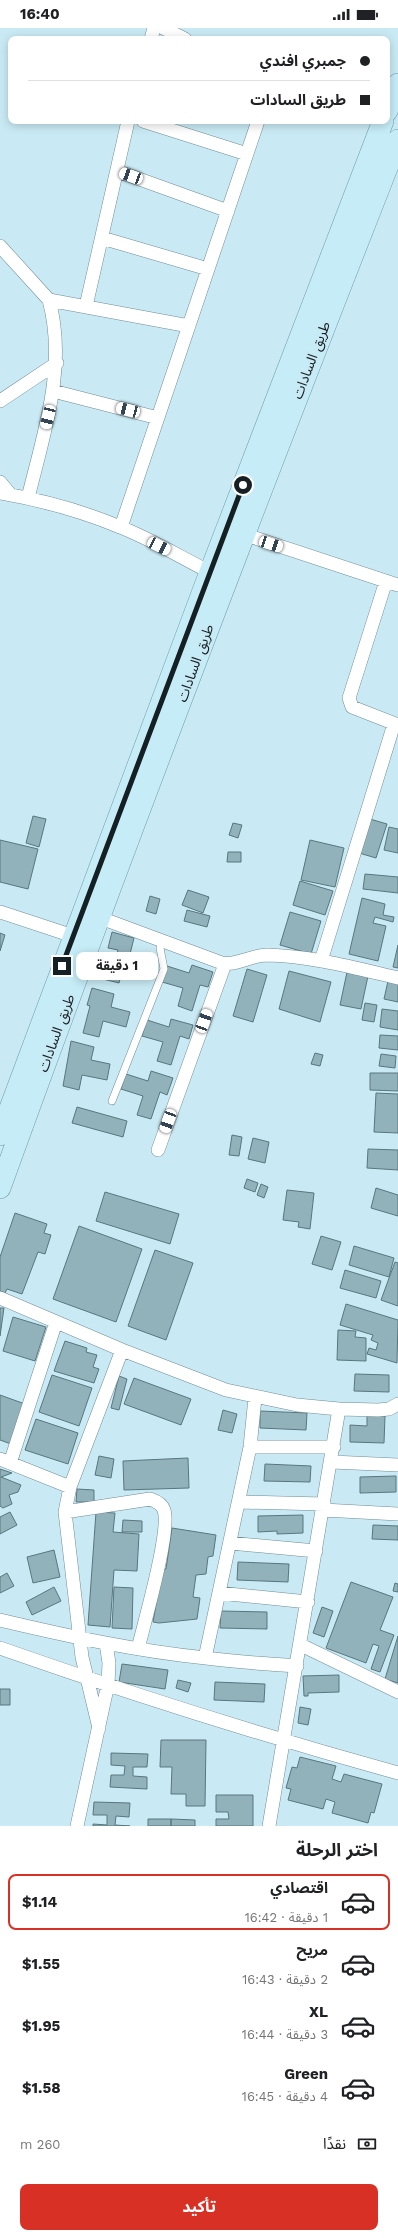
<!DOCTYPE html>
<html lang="ar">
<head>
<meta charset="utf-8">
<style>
  body { margin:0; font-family:"Work Sans","Noto Sans Arabic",sans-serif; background:#f2f2f2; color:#202124; direction:rtl; height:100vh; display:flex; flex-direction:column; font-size:15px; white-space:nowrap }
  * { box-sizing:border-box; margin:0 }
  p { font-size:13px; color:#757577 }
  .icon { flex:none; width:22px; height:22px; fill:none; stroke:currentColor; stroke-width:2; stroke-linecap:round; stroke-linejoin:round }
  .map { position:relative; height:1798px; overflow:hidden; direction:ltr }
  .drawer { display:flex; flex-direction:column; background:#fff; flex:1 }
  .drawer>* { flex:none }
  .banner { position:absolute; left:8px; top:8px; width:382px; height:88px; border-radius:8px; box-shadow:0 2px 10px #0003; direction:rtl; display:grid; align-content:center; height:88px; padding:0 20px; background:#fff }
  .end { position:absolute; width:18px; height:18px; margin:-9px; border:5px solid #142024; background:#fff; box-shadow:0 0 0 2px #fff }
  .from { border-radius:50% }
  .bubble { position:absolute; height:28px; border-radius:8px; background:#fff; box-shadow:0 2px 10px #0003; font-size:13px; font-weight:700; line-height:28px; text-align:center; direction:rtl }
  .car { position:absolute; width:12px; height:24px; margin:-12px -6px; border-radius:5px; box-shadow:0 0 3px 1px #0007; background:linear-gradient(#fff 24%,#345 0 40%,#fff 0 76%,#345 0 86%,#fff 0) }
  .banner b { display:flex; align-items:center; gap:14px; height:38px; font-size:15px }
  .banner b+b { border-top:1px solid #e0e0e0 }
  .banner i { width:10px; height:10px; background:#202124 }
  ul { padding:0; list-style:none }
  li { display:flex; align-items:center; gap:12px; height:56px; margin:0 8px 6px; padding:0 12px; border:2px solid transparent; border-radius:8px }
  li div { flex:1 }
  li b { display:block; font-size:15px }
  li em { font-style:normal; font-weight:700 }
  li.current { border-color:#d93025 }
  li>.icon { width:36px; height:36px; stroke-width:1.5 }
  h2 { padding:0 20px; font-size:18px; line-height:48px }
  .pay { display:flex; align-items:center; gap:10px; height:44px; padding:0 20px; font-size:15px }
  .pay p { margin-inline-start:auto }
  .primary-button { display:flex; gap:8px; margin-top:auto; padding:8px 20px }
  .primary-button a { flex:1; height:46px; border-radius:8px; background:#d93025; color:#fff; font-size:16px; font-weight:700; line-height:46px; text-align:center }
  .status { display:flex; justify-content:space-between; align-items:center; height:28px; padding:0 20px; background:#fff; direction:ltr }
  .status svg { height:11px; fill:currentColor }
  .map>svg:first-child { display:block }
</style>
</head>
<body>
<div class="status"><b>16:40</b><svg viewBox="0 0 49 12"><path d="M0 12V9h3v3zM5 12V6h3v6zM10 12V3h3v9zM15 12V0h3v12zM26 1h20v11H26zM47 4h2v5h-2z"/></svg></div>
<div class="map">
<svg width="398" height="1798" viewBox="0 0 398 1798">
  <rect width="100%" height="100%" fill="#c9eaf4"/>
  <path fill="#92b2bb" stroke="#58767e" d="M33,788L46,791L39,819L26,815Z
    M370,791L387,796L376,830L359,825Z
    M233,795L242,797L238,810L229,807Z
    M389,799L398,801V825L384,822Z
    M0,812L38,821L28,861L0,854Z
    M310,812L344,820L335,859L301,852Z
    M228,824H241V834H227Z
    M365,846L398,849V865L363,861Z
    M300,853L333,863L325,887L293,877Z
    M188,862L209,869L203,885L182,877Z
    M150,868L160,871L156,886L146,883Z
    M362,870L385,876L383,887L394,889L393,894L375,889L373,895L386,898L378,933L349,926Z
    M187,882L210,888L207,899L184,893Z
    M290,884L321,893L311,926L280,917Z
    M112,904L134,910L130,926L150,931L146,945L123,939L119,955L103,951L109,928L116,930L118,922L108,920Z
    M0,905L5,907L0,923Z
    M398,917V940L393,939Z
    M192,937L213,944L208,959L200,957L192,983L178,978L183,960L162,954L167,938L189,945Z
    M247,941L267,947L253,994L233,988Z
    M289,943L331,954L320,994L279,981Z
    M347,944L368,948L361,981L340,977Z
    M388,953L398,956V974L384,971Z
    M92,960L114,966L111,979L130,984L126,999L103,993L99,1009L83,1005L90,978L87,977Z
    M365,975L377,977L374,994L362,992Z
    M382,981L398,983V1002L380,999Z
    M171,991L193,997L189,1011L180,1008L171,1037L157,1033L163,1014L142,1008L147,992L169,999Z
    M380,1007L398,1008V1022L379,1020Z
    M71,1013L94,1019L91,1032L110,1036L107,1052L82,1047L79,1062L63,1058Z
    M315,1025L323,1027L320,1038L311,1036Z
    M381,1026L396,1028L395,1040L379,1038Z
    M151,1043L173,1050L167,1067L160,1064L151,1091L137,1087L143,1068L121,1061L126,1046L148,1053Z
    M370,1045H398V1063L370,1062Z
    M376,1065L398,1066V1105L374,1104Z
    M77,1079L127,1093L123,1109L72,1095Z
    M232,1107L242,1109L239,1128L229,1127Z
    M253,1110L269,1114L265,1135L248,1131Z
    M368,1121L398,1122V1142L367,1140Z
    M247,1151L258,1155L255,1164L244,1160Z
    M261,1156L268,1159L264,1170L257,1167Z
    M376,1160L398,1167V1188L371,1180Z
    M287,1162L314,1165L310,1201L298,1199L299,1194L283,1192Z
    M105,1164L179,1186L170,1216L96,1193Z
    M15,1185L47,1196L44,1205L51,1207L45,1226L38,1224L22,1266L7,1261L5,1265L0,1263V1229Z
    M79,1198L142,1221L116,1294L53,1271Z
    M321,1208L341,1214L332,1242L312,1236Z
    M354,1218L394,1230L389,1249L349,1237Z
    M155,1222L193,1235L166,1312L128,1298Z
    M395,1234L398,1235V1278L381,1272Z
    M345,1242L381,1253L376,1270L340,1260Z
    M346,1276L398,1292L397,1335L367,1326L369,1320L376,1322L378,1315L371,1312L373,1307L340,1297Z
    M0,1280H4L0,1308Z
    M13,1289L46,1299L35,1333L3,1323Z
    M338,1302L356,1303L355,1309L366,1310V1333L337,1332Z
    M65,1313L87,1320L86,1324L97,1327L93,1339L99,1341L94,1355L54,1343Z
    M355,1346L389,1347V1364L354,1363Z
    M52,1347L92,1360L79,1398L39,1384Z
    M119,1348L127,1351L119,1382L111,1380Z
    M134,1350L191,1371L181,1397L124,1376Z
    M0,1367L25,1376L11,1416L0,1412Z
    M223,1382L237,1386L232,1405L218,1402Z
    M260,1383L307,1385L306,1402L260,1400Z
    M367,1388H385L384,1415L350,1414V1397L367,1398Z
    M36,1391L78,1405L68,1436L25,1422Z
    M99,1428L114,1431L111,1450L95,1447Z
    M188,1430L189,1460L124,1462L123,1433Z
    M265,1436L311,1438L310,1454L264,1453Z
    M0,1441L12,1445L1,1449L21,1457L18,1464L9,1467L12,1476L3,1480L0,1478Z
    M396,1448V1464L360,1465V1449Z
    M77,1461L94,1462V1474H76Z
    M10,1484L17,1497L0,1506V1489Z
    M96,1484L115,1485L113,1504L139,1506L137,1543L114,1542L110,1599L88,1597Z
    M303,1487V1505L277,1506V1503L258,1504V1488Z
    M123,1492L142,1493V1504H122Z
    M373,1497L398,1498V1512L372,1511Z
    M172,1500L216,1507L213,1528L208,1529L206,1546L196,1547L193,1569L200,1570L197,1591L159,1595L153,1594L162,1542L166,1541Z
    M54,1522L60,1549L33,1555L27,1529Z
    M238,1534L289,1536L288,1554L237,1552Z
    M7,1545L14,1558L0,1565V1549Z
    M351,1554L393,1569L380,1602L394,1607L380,1644L371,1641L379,1618L373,1616L366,1635L326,1620Z
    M395,1555L398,1556V1564L393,1563Z
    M54,1559L61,1573L32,1587L26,1574Z
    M114,1559L133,1560L132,1601L112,1600Z
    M322,1579L333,1583L324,1609L313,1605Z
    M221,1583L267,1584V1601L220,1600Z
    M398,1608V1655L385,1651Z
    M122,1636L168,1642L165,1661L119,1654Z
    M339,1647V1664L308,1665V1668H304L303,1648Z
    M178,1652L191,1655L188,1664L176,1660Z
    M215,1654L265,1656L264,1674L214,1672Z
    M0,1661H10V1677H0Z
    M300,1679L311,1681L308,1697L298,1695Z
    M161,1712H206L205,1778H186V1766H171L172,1739H160Z
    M111,1725L148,1726L147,1739H133V1748L147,1749V1761L110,1759L111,1747H124L125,1738L111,1737Z
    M300,1729L336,1738L332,1751L341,1754L344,1746L382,1756L374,1785L371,1784L368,1795L332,1785L335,1774L326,1771L323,1781L288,1772L291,1761L286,1760L292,1739L297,1740Z
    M216,1767H253V1798H216V1791H229L228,1784H216Z
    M94,1774L130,1775L129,1789L116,1788L115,1797L130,1798H93V1796L107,1797V1787H93Z
    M148,1791H171V1798H148Z
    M171,1791L195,1792V1798H171Z"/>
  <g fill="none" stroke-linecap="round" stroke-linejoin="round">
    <g stroke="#6f8d96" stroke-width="8">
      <path id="lane" d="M112,1073L164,941L160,920L162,912"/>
    </g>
    <g stroke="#6f8d96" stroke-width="14">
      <path id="street" d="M163,0L185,11
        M151,11L154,0
        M143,93L247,126
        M117,143L228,183
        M102,210L208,241
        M0,218L49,272L189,298
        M86,278L128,93
        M53,363L158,390
        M0,373L57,335
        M0,454L10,466
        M0,465C41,472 82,483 120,499C151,511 180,529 210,544
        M28,470C44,404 67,339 49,272
        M121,499L258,93
        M243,506L398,557
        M386,553L349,670L352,679L398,697
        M0,884L73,908
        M98,889L222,935C237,938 251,927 267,927C311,928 355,940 398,950
        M321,933L394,696
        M158,1122L225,936
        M0,1270L122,1322L226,1362L297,1377L339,1381L378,1382L389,1381L398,1376
        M250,1419H334
        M0,1431L70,1459
        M332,1434L398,1437
        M10,1435L56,1294
        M239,1474L324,1476
        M323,1482L398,1486
        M65,1484L150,1471C156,1473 162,1476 164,1482C171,1503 144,1595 138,1621
        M230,1515L316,1523
        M219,1565L308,1574
        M0,1592C68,1608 136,1623 206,1630C236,1634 266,1636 297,1638
        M301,1617L398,1664
        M0,1620C131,1666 264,1708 398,1745
        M205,1630L250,1419L255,1370
        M99,1700L82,1629L65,1484L70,1459L122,1322
        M77,1798L108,1656L109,1635L106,1615
        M269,1798L339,1381"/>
    </g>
    <g stroke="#6e9caa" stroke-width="22">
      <path id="primary" d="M387,83L398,56
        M0,1107L210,544L383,93
        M0,1160C127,809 261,460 398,112"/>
    </g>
    <use href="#lane" stroke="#fff" stroke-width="7"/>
    <use href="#street" stroke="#fff" stroke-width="13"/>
    <use href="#primary" stroke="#c5ecf7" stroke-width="21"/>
  </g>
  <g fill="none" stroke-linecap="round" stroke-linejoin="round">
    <path stroke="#142024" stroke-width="5" d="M62,938L243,457"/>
  </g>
  <g text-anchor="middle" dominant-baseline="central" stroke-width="4" stroke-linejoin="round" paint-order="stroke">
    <g font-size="14" fill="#142024" stroke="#c9eaf4">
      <text transform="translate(311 332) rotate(-69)">طريق السادات</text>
      <text transform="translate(195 635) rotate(-70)">طريق السادات</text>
      <text transform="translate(56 1005) rotate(-70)">طريق السادات</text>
    </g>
  </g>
</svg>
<i class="end from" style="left:243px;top:457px"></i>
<i class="end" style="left:62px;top:938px"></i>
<div class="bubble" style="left:76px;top:924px;width:82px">1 دقيقة</div>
<i class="car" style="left:131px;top:148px;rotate:290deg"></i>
<i class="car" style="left:128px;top:382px;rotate:285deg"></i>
<i class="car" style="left:48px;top:389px;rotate:194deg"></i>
<i class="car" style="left:271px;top:516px;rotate:108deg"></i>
<i class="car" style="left:159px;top:518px;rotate:117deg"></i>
<i class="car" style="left:204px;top:993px;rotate:20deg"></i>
<i class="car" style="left:168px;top:1093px;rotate:200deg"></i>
<div class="banner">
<b><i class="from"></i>جمبري افندي</b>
<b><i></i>طريق السادات</b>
</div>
</div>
<section class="drawer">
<h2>اختر الرحلة</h2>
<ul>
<li class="current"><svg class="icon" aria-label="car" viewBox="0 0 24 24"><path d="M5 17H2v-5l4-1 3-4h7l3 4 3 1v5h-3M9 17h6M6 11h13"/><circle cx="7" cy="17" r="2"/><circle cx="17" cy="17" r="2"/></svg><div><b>اقتصادي</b><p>1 دقيقة · 16:42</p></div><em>$1.14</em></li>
<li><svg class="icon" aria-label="car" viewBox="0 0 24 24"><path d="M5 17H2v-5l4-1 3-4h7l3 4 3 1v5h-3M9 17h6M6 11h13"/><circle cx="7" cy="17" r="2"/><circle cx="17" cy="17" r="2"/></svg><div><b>مريح</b><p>2 دقيقة · 16:43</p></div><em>$1.55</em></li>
<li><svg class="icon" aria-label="car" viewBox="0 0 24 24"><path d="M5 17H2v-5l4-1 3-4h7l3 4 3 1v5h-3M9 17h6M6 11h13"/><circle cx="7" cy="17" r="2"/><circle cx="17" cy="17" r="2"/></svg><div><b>XL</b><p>3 دقيقة · 16:44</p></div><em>$1.95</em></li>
<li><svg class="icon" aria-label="car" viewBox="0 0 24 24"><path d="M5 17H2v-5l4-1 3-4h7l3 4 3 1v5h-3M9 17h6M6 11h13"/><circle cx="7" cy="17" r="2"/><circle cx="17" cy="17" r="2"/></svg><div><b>Green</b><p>4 دقيقة · 16:45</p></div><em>$1.58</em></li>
</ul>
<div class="pay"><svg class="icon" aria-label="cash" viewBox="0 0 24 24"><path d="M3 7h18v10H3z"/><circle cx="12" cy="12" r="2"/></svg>نقدًا<p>260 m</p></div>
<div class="primary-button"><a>تأكيد</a></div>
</section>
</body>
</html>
